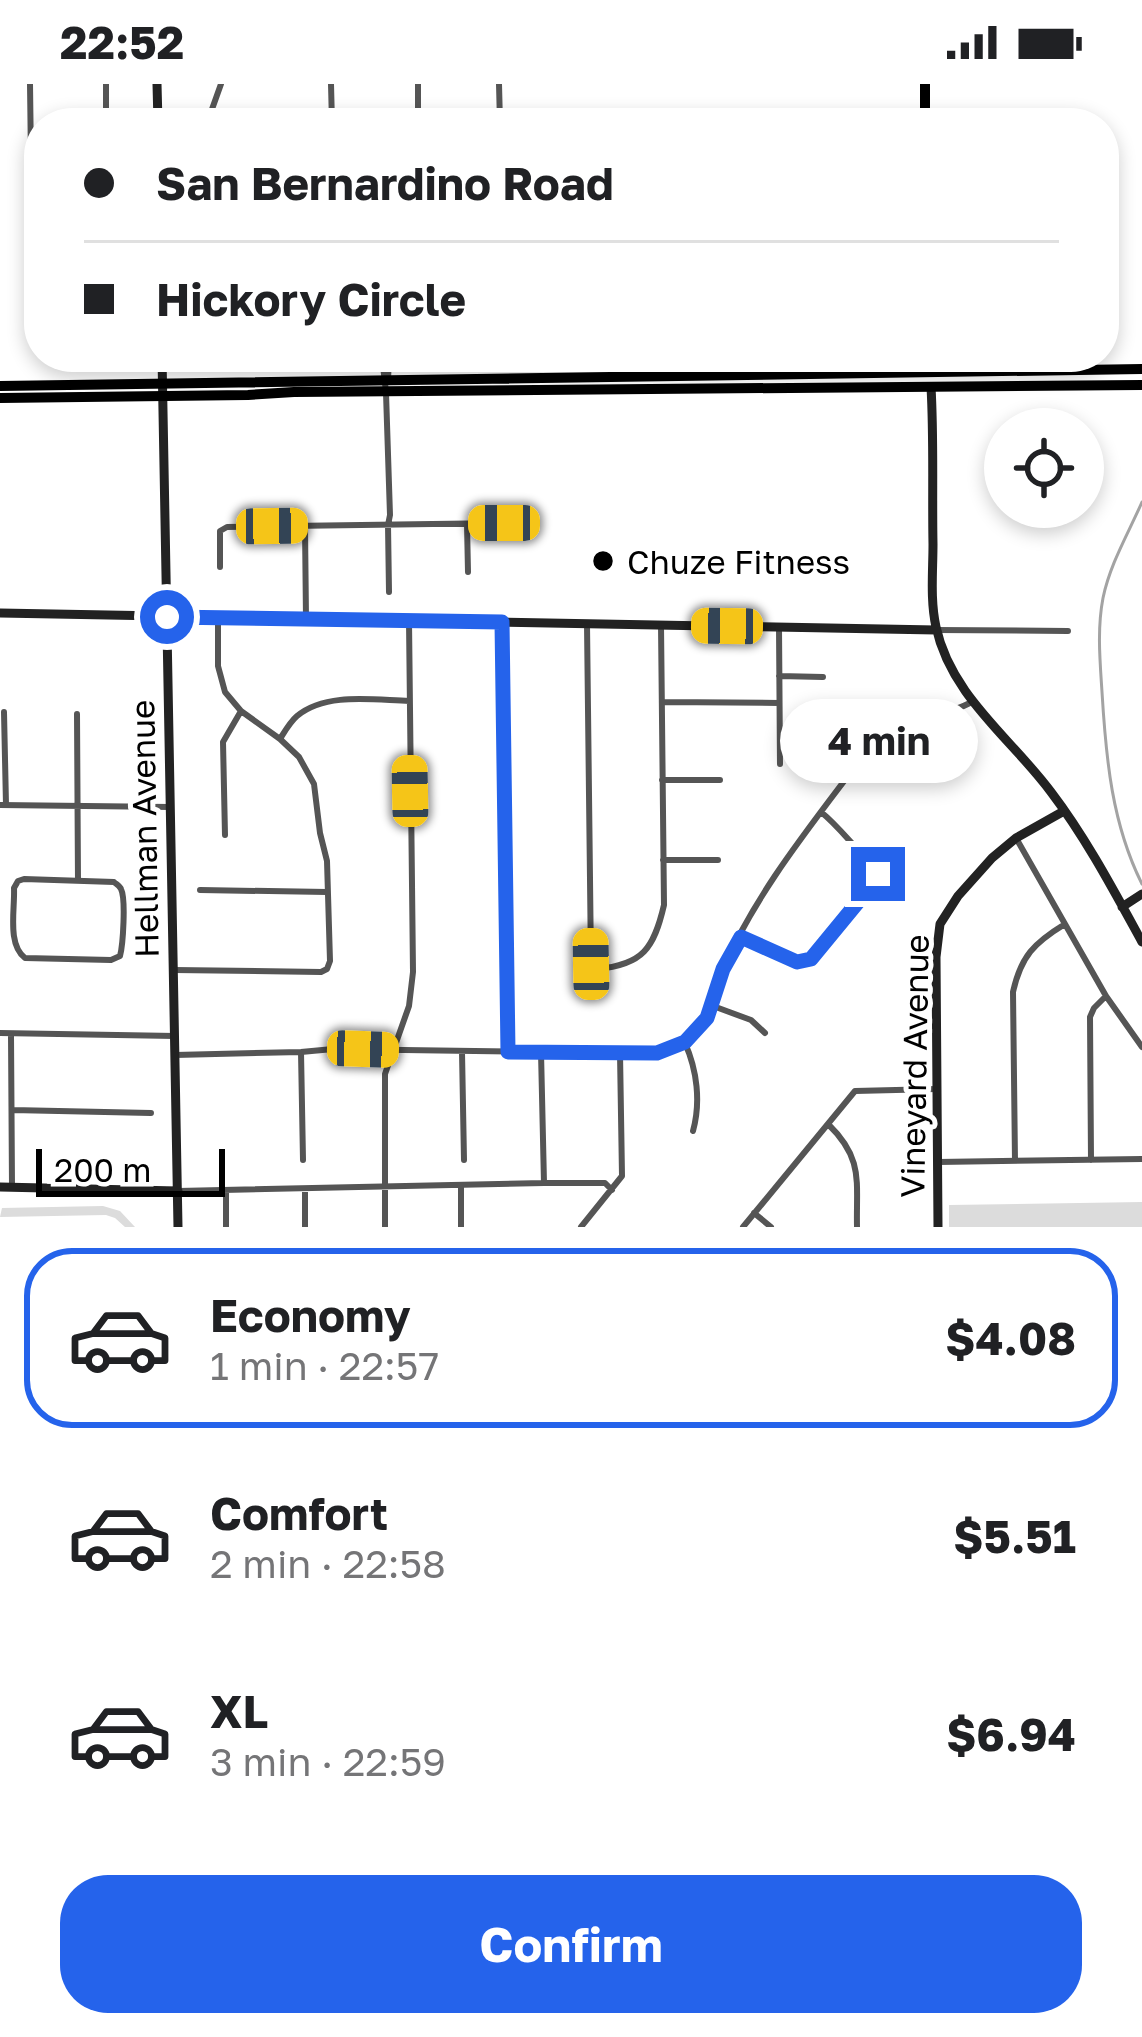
<!DOCTYPE html>
<html lang="en">
<head>
<meta charset="utf-8">
<style>
  body { margin:0; font-family:"Golos Text",sans-serif; background:#f2f2f2; color:#202124; height:100vh; display:flex; flex-direction:column; font-size:45px; white-space:nowrap }
  * { box-sizing:border-box; margin:0 }
  p { font-size:39px; color:#757577 }
  .icon { flex:none; width:66px; height:66px; fill:none; stroke:currentColor; stroke-width:2; stroke-linecap:round; stroke-linejoin:round }
  .map { position:relative; height:1143px; overflow:hidden }
  .drawer { display:flex; flex-direction:column; background:#fff; flex:1 }
  .drawer>* { flex:none }
  .guide { position:absolute; left:24px; top:24px; width:1095px; height:264px; border-radius:48px; box-shadow:0 6px 18px #0003; display:grid; align-content:center; height:264px; padding:0 60px; background:#fff }
  .controls { position:absolute; left:984px; top:324px; display:grid; gap:24px }
  .controls a { display:grid; place-items:center; width:120px; height:120px; border-radius:50%; background:#fff; box-shadow:0 6px 18px #0003; font-size:60px }
  .scale { position:absolute; left:36px; bottom:30px; width:189px; box-sizing:border-box; padding-left:12px; border:6px solid #000; border-top:0; font-size:33px; line-height:42px; white-space:nowrap; color:#000; -webkit-text-stroke:9px #fff; paint-order:stroke }
  .end { position:absolute; width:54px; height:54px; margin:-27px; border:15px solid #2563eb; background:#fff; box-shadow:0 0 0 6px #fff }
  .from { border-radius:50% }
  .bubble { position:absolute; height:84px; border-radius:42px; background:#fff; box-shadow:0 6px 18px #0003; font-size:39px; font-weight:700; line-height:84px; text-align:center }
  .car { position:absolute; width:36px; height:72px; margin:-36px -18px; border-radius:15px; box-shadow:0 0 9px 3px #0007; background:linear-gradient(#f5c518 24%,#345 0 40%,#f5c518 0 76%,#345 0 86%,#f5c518 0) }
  .guide b { display:flex; align-items:center; gap:42px; height:114px; font-size:45px }
  .guide b+b { border-top:3px solid #e0e0e0 }
  .guide i { width:30px; height:30px; background:#202124 }
  ul { padding:21px 0 0; list-style:none }
  li { display:flex; align-items:center; gap:36px; height:180px; margin:0 24px 18px; padding:0 36px; border:6px solid transparent; border-radius:48px }
  li div { flex:1 }
  li b { display:block; font-size:45px }
  li em { font-style:normal; font-weight:700 }
  li.current { border-color:#2563eb }
  li>.icon { width:108px; height:108px; stroke-width:1.5 }
  .button { display:flex; gap:24px; margin-top:auto; padding:24px 60px }
  .button a { flex:1; height:138px; border-radius:48px; background:#2563eb; color:#fff; font-size:48px; font-weight:700; line-height:138px; text-align:center }
  .status { display:flex; justify-content:space-between; align-items:center; height:84px; padding:0 60px; background:#fff; direction:ltr }
  .status svg { height:33px; fill:currentColor }
  .map>svg:first-child { display:block }
</style>
</head>
<body>
<div class="status"><b>22:52</b><svg viewBox="0 0 49 12"><path d="M0 12V9h3v3zM5 12V6h3v6zM10 12V3h3v9zM15 12V0h3v12zM26 1h20v11H26zM47 4h2v5h-2z"/></svg></div>
<div class="map">
<svg width="1142" height="1143" viewBox="0 0 1142 1143">
  <rect width="100%" height="100%" fill="#fff"/>
  <path fill="#dcdcdc" d="M1142,1118V1143H949V1121Z
    M103,1122L120,1127L135,1143H125L115,1134L106,1131L0,1133L2,1124Z"/>
  <g fill="none" stroke-linecap="round" stroke-linejoin="round">
    <path stroke="#a3a3a3" stroke-width="3" d="M1142,418C1128,450 1110,480 1103,514C1097,545 1100,577 1102,608C1106,675 1112,740 1142,800"/>
    <path stroke="#555" stroke-width="6" d="M30,0L31,76
      M106,0V39
      M331,0L332,39
      M418,0V39
      M499,0L500,39
      M211,39V28L221,0
      M382,273L386,308
      M388,296L389,273
      M386,309L390,431L388,441L389,508
      M467,440L468,488
      M305,443L306,535
      M220,483V447L227,443L504,439
      M502,539L508,968
      M587,540L591,880L597,885C643,881 654,864 664,821L661,541
      M779,543L780,680
      M936,546L1068,547
      M779,592L823,593
      M663,618L779,619
      M4,628L6,721
      M77,630L78,797
      M280,655C285,647 290,638 297,632C326,608 373,616 409,617
      M866,668L901,694
      M662,696H720
      M0,721L170,723
      M225,751L223,658L241,627
      M1016,754L1106,912L1142,963
      M663,776H718
      M24,795L114,798C116,800 120,802 121,805C126,815 123,861 120,872L111,876L25,874C7,860 15,826 14,804L18,797Z
      M200,806L327,808
      M741,852L797,877L810,875L876,797V783C856,767 842,745 821,728
      M174,886L321,888L327,885L330,877L327,777L320,749L314,700L299,673L280,655L241,627L225,608L218,582V534
      M713,922L751,936L765,949
      M0,949L175,952
      M11,951L12,1103
      M685,959C697,986 701,1018 693,1047
      M301,968L303,1076
      M462,968L464,1076
      M541,968L544,1099
      M175,971L301,968L333,965L620,969C642,969 665,972 684,959C711,941 711,914 722,887C757,806 814,738 866,668C905,627 928,641 972,618
      M12,1026L151,1029
      M828,1040C864,1075 856,1097 857,1143
      M1091,1076L1090,933L1094,924L1106,912
      M1015,1077L1013,908C1021,872 1034,859 1065,840
      M938,1078L1142,1075
      M461,1101V1143
      M305,1105V1143
      M226,1106V1143
      M178,1107L544,1099H605L612,1106
      M754,1129L771,1143
      M385,1143V990L409,922L413,888L409,537
      M581,1143L622,1092L620,969
      M743,1143L855,1007L937,1005"/>
    <path stroke="#222" stroke-width="9" d="M157,0L158,39
      M162,273L178,1143
      M931,303C934,355 932,408 933,460C933,488 930,515 936,543C951,612 1011,654 1051,708C1086,754 1114,807 1142,858
      M0,529L936,546
      M1122,823L1142,810
      M0,1103L178,1107
      M938,1143L936,873L940,840L958,812L992,774L1016,754L1064,727"/>
    <path stroke="#000" stroke-width="10" d="M925,0V39
      M0,302L1142,285
      M0,314L248,311L294,308L1142,301"/>
  </g>
  <g fill="none" stroke-linecap="round" stroke-linejoin="round">
    <path stroke="#2563eb" stroke-width="15" d="M167,533L502,538L508,968L657,969L685,958L707,934L723,885L741,853L797,878L811,875L876,796L878,790"/>
  </g>
  <circle fill="#000" stroke="#fff" stroke-width="4.5" cx="603" cy="477" r="12"/>
  <g text-anchor="middle" dominant-baseline="central" stroke-width="10" stroke-linejoin="round" paint-order="stroke">
    <g font-size="33" fill="#000" stroke="#fff" text-anchor="start">
      <text x="627" y="477">Chuze Fitness</text>
    </g>
    <g font-size="33" fill="#000" stroke="#fff">
      <text transform="translate(144 745) rotate(-91)">Hellman Avenue</text>
      <text transform="translate(914 982) rotate(-89)">Vineyard Avenue</text>
    </g>
  </g>
</svg>
<div class="controls">
<a><svg class="icon" aria-label="locate" viewBox="0 0 24 24"><circle cx="12" cy="12" r="6"/><path d="M12 2v4M12 18v4M2 12h4M18 12h4"/></svg></a>
</div>
<div class="scale">200 m</div>
<i class="end from" style="left:167px;top:533px"></i>
<i class="end" style="left:878px;top:790px"></i>
<div class="bubble" style="left:780px;top:615px;width:198px">4 min</div>
<i class="car" style="left:504px;top:439px;rotate:270deg"></i>
<i class="car" style="left:272px;top:442px;rotate:89deg"></i>
<i class="car" style="left:727px;top:542px;rotate:271deg"></i>
<i class="car" style="left:410px;top:707px;rotate:359deg"></i>
<i class="car" style="left:591px;top:880px;rotate:359deg"></i>
<i class="car" style="left:363px;top:965px;rotate:92deg"></i>
<div class="guide">
<b><i class="from"></i>San Bernardino Road</b>
<b><i></i>Hickory Circle</b>
</div>
</div>
<section class="drawer">
<ul>
<li class="current"><svg class="icon" aria-label="car" viewBox="0 0 24 24"><path d="M5 17H2v-5l4-1 3-4h7l3 4 3 1v5h-3M9 17h6M6 11h13"/><circle cx="7" cy="17" r="2"/><circle cx="17" cy="17" r="2"/></svg><div><b>Economy</b><p>1 min · 22:57</p></div><em>$4.08</em></li>
<li><svg class="icon" aria-label="car" viewBox="0 0 24 24"><path d="M5 17H2v-5l4-1 3-4h7l3 4 3 1v5h-3M9 17h6M6 11h13"/><circle cx="7" cy="17" r="2"/><circle cx="17" cy="17" r="2"/></svg><div><b>Comfort</b><p>2 min · 22:58</p></div><em>$5.51</em></li>
<li><svg class="icon" aria-label="car" viewBox="0 0 24 24"><path d="M5 17H2v-5l4-1 3-4h7l3 4 3 1v5h-3M9 17h6M6 11h13"/><circle cx="7" cy="17" r="2"/><circle cx="17" cy="17" r="2"/></svg><div><b>XL</b><p>3 min · 22:59</p></div><em>$6.94</em></li>
</ul>
<div class="button"><a>Confirm</a></div>
</section>
</body>
</html>
